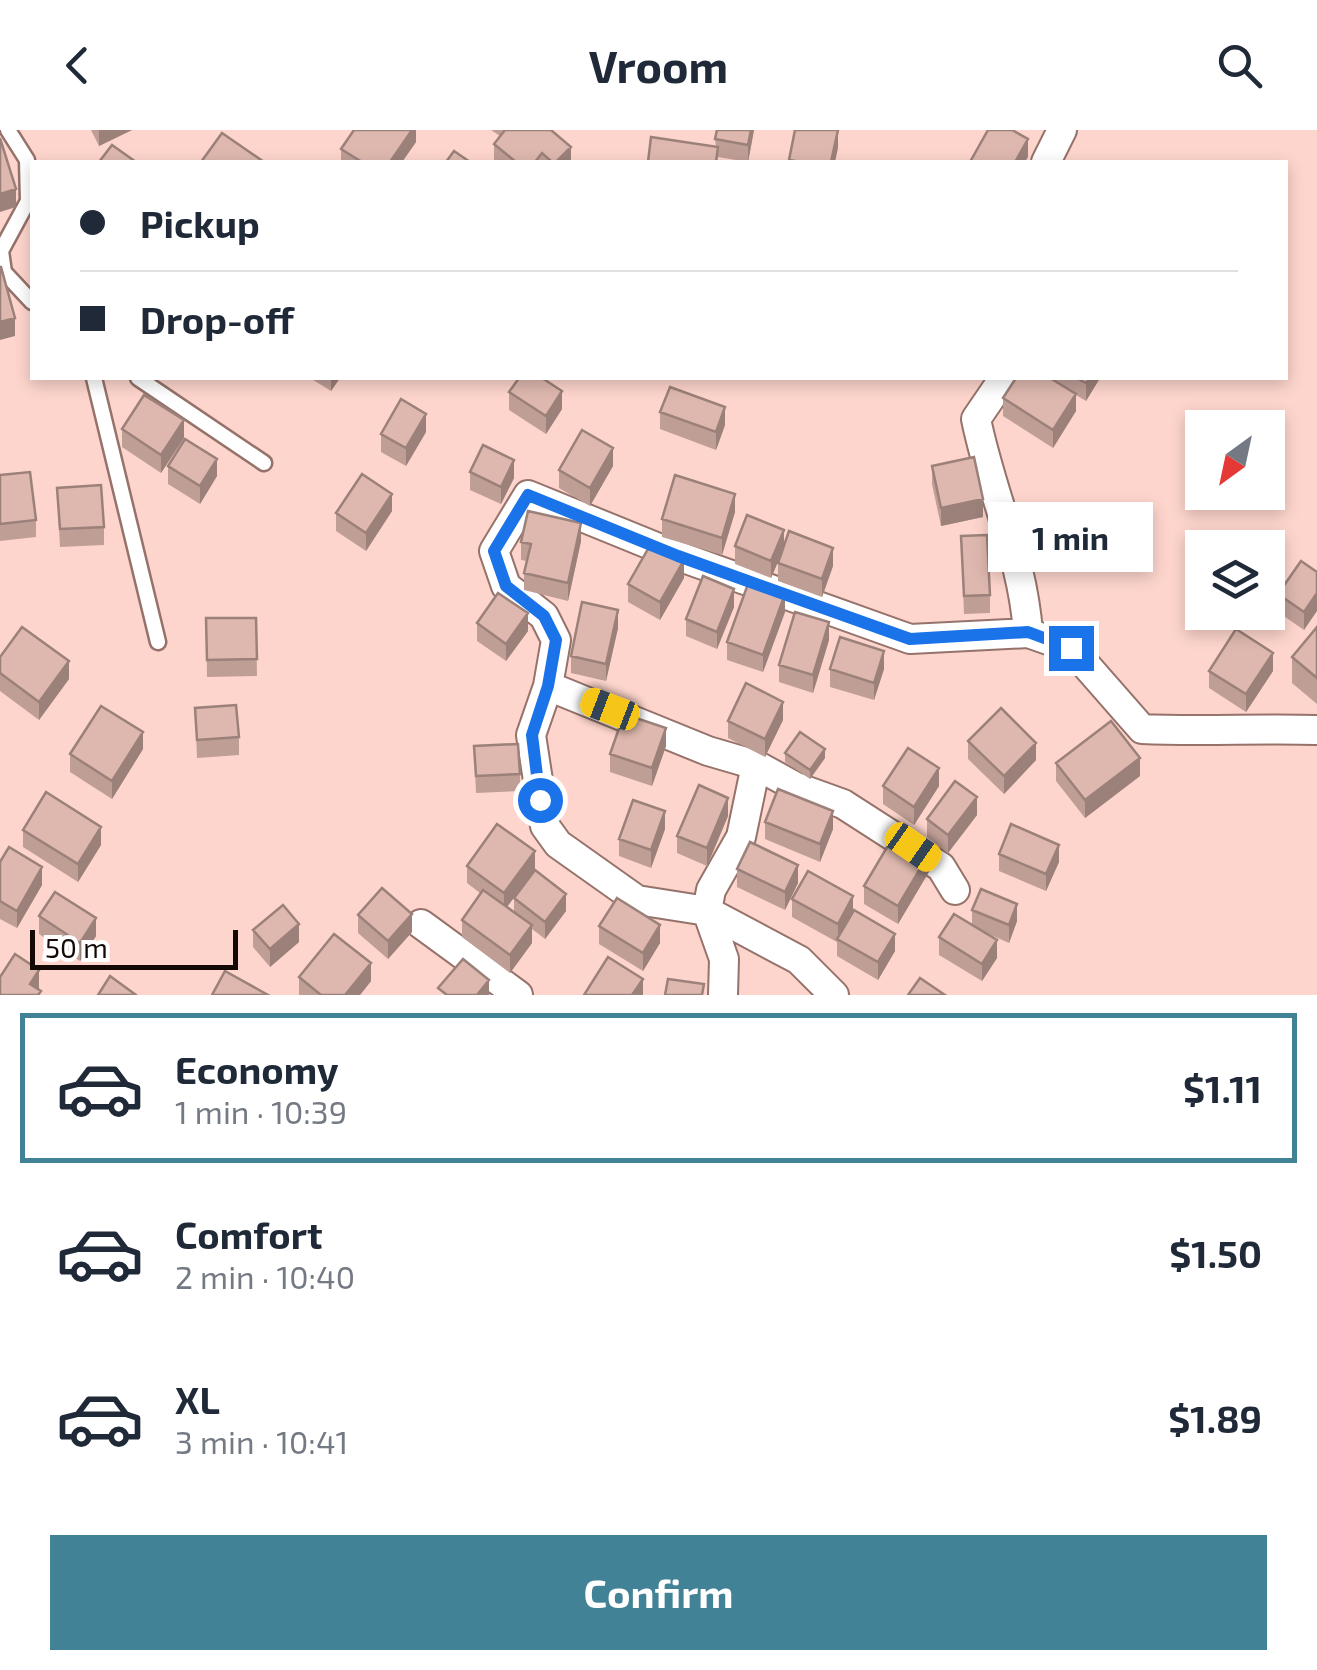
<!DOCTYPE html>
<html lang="en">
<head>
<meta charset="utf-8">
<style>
  body { margin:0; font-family:"Exo 2",sans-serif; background:#f6f6f7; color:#1f2937; height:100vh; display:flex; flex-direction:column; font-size:38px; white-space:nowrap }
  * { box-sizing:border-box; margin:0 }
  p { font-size:32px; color:#747a83 }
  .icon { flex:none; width:55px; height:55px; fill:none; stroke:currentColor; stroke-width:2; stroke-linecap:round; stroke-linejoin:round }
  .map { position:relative; height:865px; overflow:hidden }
  .details { display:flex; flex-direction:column; background:#fff; flex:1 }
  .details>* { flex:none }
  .guide { position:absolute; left:30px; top:30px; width:1258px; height:220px; border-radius:0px; box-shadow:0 5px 15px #0003; display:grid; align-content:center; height:220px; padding:0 50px; background:#fff }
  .needle { width:65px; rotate:213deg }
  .tools { position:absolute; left:1185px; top:280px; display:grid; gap:20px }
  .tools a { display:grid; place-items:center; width:100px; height:100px; border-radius:0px; background:#fff; box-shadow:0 5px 15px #0003; font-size:50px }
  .scale { position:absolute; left:30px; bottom:25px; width:208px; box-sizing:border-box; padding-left:10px; border:5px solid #150906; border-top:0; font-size:28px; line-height:35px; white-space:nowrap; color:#150906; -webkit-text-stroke:8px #fff; paint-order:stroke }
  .end { position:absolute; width:45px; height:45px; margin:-22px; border:12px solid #1a73e8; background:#fff; box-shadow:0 0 0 5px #fff }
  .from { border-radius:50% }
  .bubble { position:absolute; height:70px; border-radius:0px; background:#fff; box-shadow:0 5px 15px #0003; font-size:32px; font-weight:700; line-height:70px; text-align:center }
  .car { position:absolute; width:30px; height:60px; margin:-30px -15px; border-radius:12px; box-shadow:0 0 8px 2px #0007; background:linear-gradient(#f5c518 24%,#345 0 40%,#f5c518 0 76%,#345 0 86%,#f5c518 0) }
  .guide b { display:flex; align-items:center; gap:35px; height:95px; font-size:38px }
  .guide b+b { border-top:2px solid #e0e1e3 }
  .guide i { width:25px; height:25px; background:#1f2937 }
  ul { padding:18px 0 0; list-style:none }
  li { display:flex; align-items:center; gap:30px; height:150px; margin:0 20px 15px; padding:0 30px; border:5px solid transparent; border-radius:0px }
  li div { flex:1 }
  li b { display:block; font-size:38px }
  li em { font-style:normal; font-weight:700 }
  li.selected { border-color:#428296 }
  li>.icon { width:90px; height:90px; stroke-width:1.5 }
  .button { display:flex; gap:20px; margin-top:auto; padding:20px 50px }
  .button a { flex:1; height:115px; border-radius:0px; background:#428296; color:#fff; font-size:40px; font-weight:700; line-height:115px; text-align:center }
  header { display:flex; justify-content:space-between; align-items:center; height:130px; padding:0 50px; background:#fff; font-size:45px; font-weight:700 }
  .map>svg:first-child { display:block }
</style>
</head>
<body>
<header><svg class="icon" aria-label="back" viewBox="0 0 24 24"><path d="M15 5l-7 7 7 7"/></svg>Vroom<svg class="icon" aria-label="search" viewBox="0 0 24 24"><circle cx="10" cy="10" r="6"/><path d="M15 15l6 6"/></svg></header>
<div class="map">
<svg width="1317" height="865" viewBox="0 0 1317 865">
  <rect width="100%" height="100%" fill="#fdd5cc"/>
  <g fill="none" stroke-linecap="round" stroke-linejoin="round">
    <g stroke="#95726a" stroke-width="19">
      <path id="lane" d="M8,0L27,30L28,71L1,121L4,142L32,172
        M94,248L158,512
        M138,248L264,333"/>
    </g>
    <g stroke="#95726a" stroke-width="32">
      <path id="street" d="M1046,32L1062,0
        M1004,248L976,289C991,363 1023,428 1028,503
        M548,556L708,621L756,635L796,657L843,674L941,737L955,760
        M421,794L518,865
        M723,865L724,829L707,781L711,760L741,707L756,635
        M834,865L799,830L707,781L637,770L558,714L545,696L531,605L548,556L556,510L544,486L506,456L494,421L528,365L678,426L910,509L1028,503L1071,518L1142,599C1201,602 1258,598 1317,600"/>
    </g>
    <use href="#lane" stroke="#fff" stroke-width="14"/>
    <use href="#street" stroke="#fff" stroke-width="28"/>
  </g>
  <path fill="#bf9e96" d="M91,0H132L99,16Z
    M412,0H416V12L402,32H341V19Z
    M491,0H551L571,32H494V14L500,6Z
    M754,0L748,32L718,27V32L715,9Z
    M310,248H340L331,261Z
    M1016,248H1100L1086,271L1076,265V281L1053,318L1003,286V268Z
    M509,262L562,279L546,304L509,280Z
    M660,282L725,295L716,320L660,299Z
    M122,299L184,308L161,343L122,317Z
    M426,302L406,336L381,322V304Z
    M168,336L217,346L200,374L168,354Z
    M613,336L590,376L559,358V340Z
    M932,336L983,387L941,396L932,354Z
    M470,342L514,348L501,374L470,360Z
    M0,345L36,390V407L0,411Z
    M57,358L104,397V415L60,417Z
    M392,381L366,421L336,401V383Z
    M735,382L722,425L662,407V389Z
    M961,406L990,465V483L964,484Z
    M581,411L568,471L524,460V443L527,431L521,430V412Z
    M735,416L784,417L833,436L822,467L778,451V433L780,427L771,448L735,434Z
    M1317,442L1304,500L1278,482V464Z
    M684,448L660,490L628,472V454Z
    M734,477L717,519L686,506V489Z
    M785,482L763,542L727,530V512Z
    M206,488H256L257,546L207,547Z
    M477,493L528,501L506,531L477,511Z
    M1317,497V574L1292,553V527Z
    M618,498L606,551L571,543V526Z
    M829,510L813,563L779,552V535Z
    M0,527L69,549L39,590L0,561Z
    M830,539H884L874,570L830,557Z
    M1209,541H1273L1246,582L1209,558Z
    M195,578L239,607V625L197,628Z
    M783,590L765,627L728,608V591Z
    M968,611L1036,630L1004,664L968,629Z
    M474,616L520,644V661L476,663Z
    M666,616L652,656L610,642V624Z
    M143,619L112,669L70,642V624Z
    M785,623L825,628L810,649L785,632Z
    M1056,633L1140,646L1085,688L1056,651Z
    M883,656H939L914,695L883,674Z
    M977,685L948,723L927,707V689Z
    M728,686L707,736L677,723V706Z
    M765,692L833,699L820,732L765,709Z
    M665,699L651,738L619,726V709Z
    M23,700L101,715L78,752L23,717Z
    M999,724L1059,732L1046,761L999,741Z
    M0,732L42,755L17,798L0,789Z
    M467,736L535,739L507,777L514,783V768L566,781L545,809L532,799V813L510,843L462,807V790L480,763L467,753Z
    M737,739L798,753L785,780L737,757Z
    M930,740L898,794L864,774V756Z
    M792,769L853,783L895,821L878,850L837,826V812L792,787Z
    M972,780L1017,791L1009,813L984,802L997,828L982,851L939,825V807L972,795Z
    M358,785L412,802L388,829L358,803Z
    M39,786L96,806L80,831L39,804Z
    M599,796L660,813L643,841L599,814Z
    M253,800L299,812L270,837L253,817Z
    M299,847L371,851L360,865H299Z"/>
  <path fill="#9b817a" d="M99,0H132L99,16Z
    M412,0H416V12L402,32H390Z
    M751,0H754L748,32V15Z
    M838,0V18L835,32H831Z
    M1028,9V27L1025,32H1015Z
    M571,17V32H556Z
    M16,59V77L0,82V64Z
    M15,188V206L0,210V192Z
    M331,248H340L331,261Z
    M1090,248H1100L1086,271V253Z
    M562,261V279L546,304V286Z
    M1076,264V281L1053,318V300Z
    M725,277V295L716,320V302Z
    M426,284V302L406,336V318Z
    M184,290V308L161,343V325Z
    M613,318V336L590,376V358Z
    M217,329V346L200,374V356Z
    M514,330V348L501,374V357Z
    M392,364V381L366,421V403Z
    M735,364V382L722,425V408Z
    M983,369V387L941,396V378Z
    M581,393V411L568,471V453Z
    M784,400V418L771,448V431Z
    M833,418V436L822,467V449Z
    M684,430V448L660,490V472Z
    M734,459V477L717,519V502Z
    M1317,463V481L1304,500V482Z
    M785,464V482L763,542V525Z
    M618,480V498L606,551V534Z
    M528,483V501L506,531V514Z
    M829,492V510L813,563V545Z
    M884,521V539L874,570V553Z
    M1273,523V541L1246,582V564Z
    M69,531V549L39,590V572Z
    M783,572V590L765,627V609Z
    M666,598V616L652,656V638Z
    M143,602V619L112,669V651Z
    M1036,613V630L1004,664V646Z
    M825,619V628L810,649V640Z
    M1140,628V646L1085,688V670Z
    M939,638V656L914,695V677Z
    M977,667V685L948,723V705Z
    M728,668V686L707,736V718Z
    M665,681V699L651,738V720Z
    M833,681V699L820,732V714Z
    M101,697V715L78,752V734Z
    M1059,715V732L1046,761V744Z
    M535,721V739L504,781V763Z
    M930,722V740L898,794V776Z
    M798,735V753L785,780V762Z
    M42,737V755L17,798V781Z
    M566,764V781L545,809V792Z
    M853,766V783L838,812V794Z
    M1017,774V791L1009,813V795Z
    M412,784V802L388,829V811Z
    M96,788V806L80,831V813Z
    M299,794V812L270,837V819Z
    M532,795V813L510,843V825Z
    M660,795V813L643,841V823Z
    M895,804V821L878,850V832Z
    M997,810V828L982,851V834Z
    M371,833V851L360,865H345Z
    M39,840V858L35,865L30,854Z
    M643,849V865H632Z
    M489,850V865H477Z"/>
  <path fill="#deb8ae" stroke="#9b817a" stroke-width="2.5" d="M354,0H412L390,32H362L341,19Z
    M505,0H551L571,17L556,32H552L542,23L535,32H516L494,14Z
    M717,0H751L748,15L715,9Z
    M795,0H838L831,32H801L789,30Z
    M988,0H1012L1028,9L1015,32H970Z
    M222,3L264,32H201Z
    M651,7L718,17L716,32H648Z
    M0,8L16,59L0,64Z
    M112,15L136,32H99Z
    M454,21L470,32H446Z
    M0,137H1L15,188L0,192Z
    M519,248H542L562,261L546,286L509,262Z
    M1016,248H1050L1076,264L1053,300L1003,268Z
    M1076,248H1090L1086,253Z
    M670,257L725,277L716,302L660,282Z
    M144,265L184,290L161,325L122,299Z
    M401,269L426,284L406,318L381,304Z
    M582,300L613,318L590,358L559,340Z
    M185,309L217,329L200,356L168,336Z
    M483,315L514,330L501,357L470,342Z
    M974,327L983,369L941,378L932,336Z
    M30,342L36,390L0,394V345Z
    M362,344L392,364L366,403L336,383Z
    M675,345L735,364L722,408L662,389Z
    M101,355L104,397L60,399L57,358Z
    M528,381L581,393L568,453L524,443L531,414L521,412Z
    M747,385L784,400L771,431L735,416Z
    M789,401L833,418L822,449L778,433Z
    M987,405L990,465L964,466L961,406Z
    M652,412L684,430L660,472L628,454Z
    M1301,431L1317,442V463L1304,482L1278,464Z
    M703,446L734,459L717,502L686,489Z
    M749,451L785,464L763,525L727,512Z
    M498,463L528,483L506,514L477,493Z
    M582,472L618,480L606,534L571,526Z
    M795,482L829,492L813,545L779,535Z
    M206,488H256L257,529L207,530Z
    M22,497L69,531L39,572L0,543V527Z
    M1317,497V548L1292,527Z
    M1236,499L1273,523L1246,564L1209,541Z
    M840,507L884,521L874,553L830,539Z
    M746,553L783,572L765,609L728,591Z
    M236,575L239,607L197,610L195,578Z
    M101,576L143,602L112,651L70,624Z
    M1001,578L1036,613L1004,646L968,611Z
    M624,584L666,598L652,638L610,624Z
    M1111,591L1140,628L1085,670L1056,633Z
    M800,602L825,619L810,640L785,623Z
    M518,614L520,644L476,646L474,616Z
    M908,618L939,638L914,677L883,656Z
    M955,651L977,667L948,705L927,689Z
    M699,655L728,668L707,718L677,706Z
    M778,659L833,681L820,714L765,692Z
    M46,662L101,697L78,734L23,700Z
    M633,670L665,681L651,720L619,709Z
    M497,694L535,721L504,763L467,736Z
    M1011,694L1059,715L1046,744L999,724Z
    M896,702L930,722L898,776L864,756Z
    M750,712L798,735L785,762L737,739Z
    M9,717L42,737L17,781L0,771V732Z
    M535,740L566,764L545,792L514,768Z
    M808,741L853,766L838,794L792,769Z
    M382,758L412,784L388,811L358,785Z
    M981,759L1017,774L1009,795L972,780Z
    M483,760L532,795L510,825L462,790Z
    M55,762L96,788L80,813L39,786Z
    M617,768L660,795L643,823L599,796Z
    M283,775L299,794L270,819L253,800Z
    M854,780L895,804L878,832L837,809Z
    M954,784L997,810L982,834L939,807Z
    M334,804L371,833L345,865H321L299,847Z
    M15,824L39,840L30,854L41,861L38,865H0V847Z
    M608,827L643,849L632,865H584Z
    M463,829L489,850L477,865H447L438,858Z
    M225,841L268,865H212Z
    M110,846L136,865H98Z
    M920,848L945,865H908Z
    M668,849L704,854L702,865H665Z"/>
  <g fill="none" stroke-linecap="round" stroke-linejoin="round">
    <path stroke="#1a73e8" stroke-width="12" d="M540,670L532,605L548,556L556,510L544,486L506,456L494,421L528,365L678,426L910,509L1028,502L1071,518"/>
  </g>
</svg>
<div class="tools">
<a><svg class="needle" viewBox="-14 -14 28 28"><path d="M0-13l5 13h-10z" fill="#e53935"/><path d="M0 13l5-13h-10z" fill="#747a83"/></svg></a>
<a><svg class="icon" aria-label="layers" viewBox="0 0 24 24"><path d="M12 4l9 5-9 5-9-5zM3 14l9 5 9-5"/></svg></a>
</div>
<div class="scale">50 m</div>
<i class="end from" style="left:540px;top:670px"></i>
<i class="end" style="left:1071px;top:518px"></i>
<div class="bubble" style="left:988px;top:372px;width:165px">1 min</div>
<i class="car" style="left:610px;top:579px;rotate:291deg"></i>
<i class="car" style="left:913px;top:717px;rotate:125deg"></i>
<div class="guide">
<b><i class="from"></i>Pickup</b>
<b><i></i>Drop-off</b>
</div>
</div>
<section class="details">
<ul>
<li class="selected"><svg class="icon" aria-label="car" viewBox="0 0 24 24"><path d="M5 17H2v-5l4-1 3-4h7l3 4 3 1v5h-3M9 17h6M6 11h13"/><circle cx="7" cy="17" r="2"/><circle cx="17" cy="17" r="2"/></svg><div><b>Economy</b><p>1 min · 10:39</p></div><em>$1.11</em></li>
<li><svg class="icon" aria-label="car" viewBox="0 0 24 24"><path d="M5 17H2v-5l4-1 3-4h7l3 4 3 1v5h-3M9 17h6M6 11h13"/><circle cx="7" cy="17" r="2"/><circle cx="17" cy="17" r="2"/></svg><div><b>Comfort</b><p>2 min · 10:40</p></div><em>$1.50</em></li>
<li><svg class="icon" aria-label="car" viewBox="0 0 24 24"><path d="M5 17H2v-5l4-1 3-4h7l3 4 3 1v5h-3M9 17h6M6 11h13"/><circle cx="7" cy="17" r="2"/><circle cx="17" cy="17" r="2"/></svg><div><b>XL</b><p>3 min · 10:41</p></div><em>$1.89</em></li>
</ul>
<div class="button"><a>Confirm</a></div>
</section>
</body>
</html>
